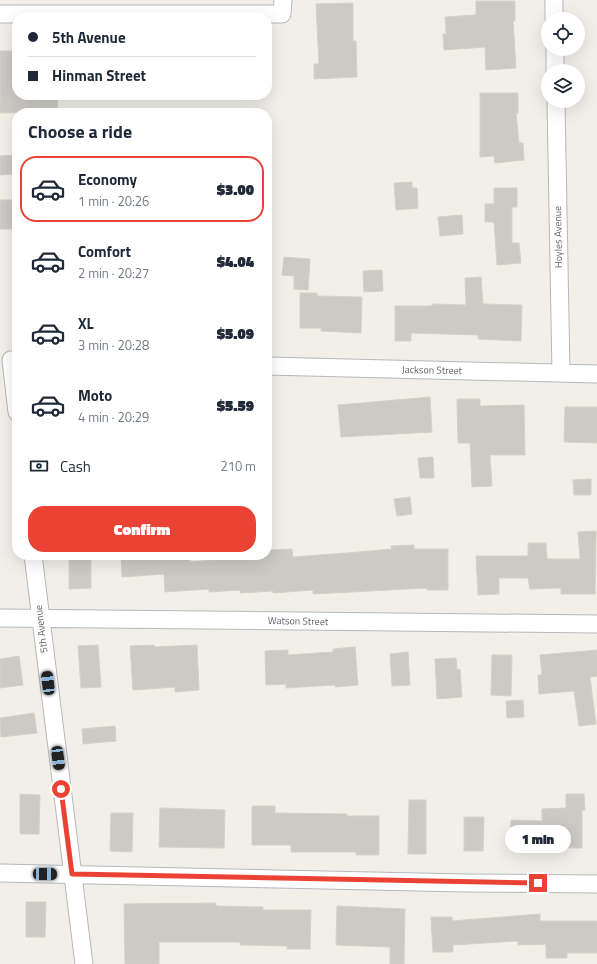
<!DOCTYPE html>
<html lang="en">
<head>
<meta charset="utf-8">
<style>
  body { margin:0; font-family:"Titillium Web",sans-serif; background:#f6f6f7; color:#1f2937; height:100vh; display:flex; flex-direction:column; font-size:15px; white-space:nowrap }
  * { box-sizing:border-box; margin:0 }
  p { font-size:13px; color:#747a83 }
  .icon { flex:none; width:22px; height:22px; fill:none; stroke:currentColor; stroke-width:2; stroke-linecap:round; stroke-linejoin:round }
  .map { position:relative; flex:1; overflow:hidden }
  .details { position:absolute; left:12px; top:108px; width:260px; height:452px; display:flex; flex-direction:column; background:#fff; border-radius:16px; box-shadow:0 4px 16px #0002 }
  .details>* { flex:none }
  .hud { position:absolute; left:12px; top:12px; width:260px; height:88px; border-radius:16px; box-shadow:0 4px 16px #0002; display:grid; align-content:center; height:88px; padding:0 16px; background:#fff }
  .fabs { position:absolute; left:541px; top:12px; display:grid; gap:8px }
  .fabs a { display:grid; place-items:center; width:44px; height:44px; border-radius:50%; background:#fff; box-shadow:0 4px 16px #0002; font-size:20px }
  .end { position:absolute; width:18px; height:18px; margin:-9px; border:5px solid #ea4335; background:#fff; box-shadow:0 0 0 2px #fff }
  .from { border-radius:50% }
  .bubble { position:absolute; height:28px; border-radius:14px; background:#fff; box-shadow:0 4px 16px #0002; font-size:13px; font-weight:800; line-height:28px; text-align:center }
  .car { position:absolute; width:12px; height:24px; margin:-12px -6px; border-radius:5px; box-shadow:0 0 3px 1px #0007; background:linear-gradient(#222 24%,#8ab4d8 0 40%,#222 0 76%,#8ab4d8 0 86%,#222 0) }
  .hud b { display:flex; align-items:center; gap:14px; height:38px; font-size:15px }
  .hud b+b { border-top:1px solid #e0e1e3 }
  .hud i { width:10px; height:10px; background:#1f2937 }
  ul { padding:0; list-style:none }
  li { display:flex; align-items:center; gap:12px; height:66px; margin:0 8px 6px; padding:0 8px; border:2px solid transparent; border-radius:16px }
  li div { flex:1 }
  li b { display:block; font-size:15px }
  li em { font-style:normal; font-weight:800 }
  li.current { border-color:#ea4335 }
  li>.icon { width:36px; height:36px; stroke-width:1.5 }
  h2 { padding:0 16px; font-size:18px; line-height:48px }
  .pay { display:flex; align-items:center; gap:10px; height:44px; padding:0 16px; font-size:15px }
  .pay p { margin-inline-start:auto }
  .button { display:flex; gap:8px; margin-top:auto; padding:8px 16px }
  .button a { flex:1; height:46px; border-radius:16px; background:#ea4335; color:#fff; font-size:16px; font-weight:800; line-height:46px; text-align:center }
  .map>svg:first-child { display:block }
</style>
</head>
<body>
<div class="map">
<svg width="597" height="964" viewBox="0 0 597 964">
  <rect width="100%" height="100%" fill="#f1efe8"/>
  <path fill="#cccac5" stroke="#d6d1c6" d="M476,1H515V21H513L516,68L486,70L485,47L444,50L443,34H446L445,17L476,15Z
    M353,3V41H356L357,77L314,79V64H319L316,4Z
    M0,51H17V95H58L57,112L0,113Z
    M480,93H518V113H516L519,143H523L524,160L495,163L494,156L480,157Z
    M17,155V174L0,175V156Z
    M412,182V188H417L418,208L396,210L394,183Z
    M494,188H517V207H512V243H519L521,263L497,265L494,222H485V204H494Z
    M0,200H17V229H0Z
    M462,215L463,234L440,236L438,217Z
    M284,257L310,259L308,290L294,289V276L282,275Z
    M382,270L383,291L364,292L363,271Z
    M481,277L483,304L522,305L521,341L478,339V335L411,333V341H395V306H432V304L466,305L465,278Z
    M300,293H317V296L362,297L361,333L321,331V328H300Z
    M430,397L432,432L341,437L338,405Z
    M457,399H480V406L524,405L525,455H490L492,486L472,487L470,443H458Z
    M565,407H597V443L564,442Z
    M433,457L434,478H420L418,458Z
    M591,479V495H574L573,480Z
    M410,497L412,514L397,516L394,499Z
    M596,531L595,594H561V588L530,589L528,578H499V594L478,595L476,556H528V543H546L547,559H580L578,532Z
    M414,545V549H448V590H427V588L313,594V590L273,593V591L240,593V590L209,592V589L165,592L164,574L122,577L121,555H189L190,562L237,558V556L267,555V550L292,549L293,557L359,552L392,549L391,546Z
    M69,555H91V588L69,589Z
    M98,645L101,687L81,688L78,646Z
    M154,645V647L197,645L199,690L175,692V687L133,690L130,646Z
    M355,647L358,685L335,687V685L286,688V684L266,685L265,651L288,650V655L333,652V649Z
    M597,650V676L590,677L596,724L579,726L574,691L539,694L538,675H542L540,655Z
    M408,652L410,685L392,686L390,654Z
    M492,655H512L511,696L491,695Z
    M19,656L23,685L0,688V659Z
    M456,658L457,670L460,669L462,697L437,699L435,659Z
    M523,700L524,717L507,718L506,701Z
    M34,713L37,733L1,737L0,718Z
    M115,726L116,741L83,744L82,729Z
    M20,794L40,795L39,834H20Z
    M566,794H584L585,810H582V848L510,847L511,820L542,821V809L566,808Z
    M409,800H426V854H408Z
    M252,806H275V813L347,814V816H379V855H356V852H291V845H252Z
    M160,808L225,810L224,848L159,847Z
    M111,813H133L132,852L110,851Z
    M464,817H484L483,851H464Z
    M26,902H46L45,937H26Z
    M216,903V906L263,907V910H311L310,949H287V946L240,945V942H159V964H125L124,904Z
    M337,906L405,909L404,964H390V947L336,945Z
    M540,914V921H597V953H567V958H546V944L518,945V941L453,945V952H433L431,917H452V921Z"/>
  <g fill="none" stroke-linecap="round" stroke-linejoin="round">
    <g stroke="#b5b8bc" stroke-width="19">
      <path id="minor" d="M554,0V19
        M0,14H282L283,0
        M555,49V71
        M556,101L561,373
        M11,360L17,412
        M267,366L597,374
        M33,555L84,964
        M0,618L597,624
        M0,873L465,883L597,884"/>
    </g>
    <use href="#minor" stroke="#fff" stroke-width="17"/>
  </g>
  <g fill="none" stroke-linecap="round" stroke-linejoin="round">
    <path stroke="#ea4335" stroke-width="5" d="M61,789L72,874L538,883"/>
  </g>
  <g text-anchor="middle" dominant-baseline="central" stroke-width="3" stroke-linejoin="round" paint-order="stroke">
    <g font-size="10" fill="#5f6368" stroke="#fff">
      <text transform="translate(558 237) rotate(-91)">Hoyles Avenue</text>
      <text transform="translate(432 370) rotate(1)">Jackson Street</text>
      <text transform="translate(298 621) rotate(1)">Watson Street</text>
      <text transform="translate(41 629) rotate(-97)">5th Avenue</text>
    </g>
  </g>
</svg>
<div class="fabs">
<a><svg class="icon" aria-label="locate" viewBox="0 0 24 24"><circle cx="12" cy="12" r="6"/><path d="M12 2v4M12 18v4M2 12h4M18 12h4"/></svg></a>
<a><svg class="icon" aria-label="layers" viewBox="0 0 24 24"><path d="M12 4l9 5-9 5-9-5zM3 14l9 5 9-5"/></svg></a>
</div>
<i class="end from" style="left:61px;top:789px"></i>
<i class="end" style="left:538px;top:883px"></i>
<div class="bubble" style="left:505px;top:825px;width:66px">1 min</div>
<i class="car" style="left:48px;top:683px;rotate:353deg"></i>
<i class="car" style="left:58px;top:758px;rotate:173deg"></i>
<i class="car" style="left:45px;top:874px;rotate:91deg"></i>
<div class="hud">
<b><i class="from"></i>5th Avenue</b>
<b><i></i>Hinman Street</b>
</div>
<section class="details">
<h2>Choose a ride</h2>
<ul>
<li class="current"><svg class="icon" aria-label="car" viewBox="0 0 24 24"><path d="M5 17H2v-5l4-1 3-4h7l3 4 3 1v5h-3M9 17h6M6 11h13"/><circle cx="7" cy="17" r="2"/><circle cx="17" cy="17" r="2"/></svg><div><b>Economy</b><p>1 min · 20:26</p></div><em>$3.00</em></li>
<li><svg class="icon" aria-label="car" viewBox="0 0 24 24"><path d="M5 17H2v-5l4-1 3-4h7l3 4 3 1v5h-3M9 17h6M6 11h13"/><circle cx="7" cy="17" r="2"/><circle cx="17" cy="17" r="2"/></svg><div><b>Comfort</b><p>2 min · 20:27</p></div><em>$4.04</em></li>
<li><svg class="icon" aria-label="car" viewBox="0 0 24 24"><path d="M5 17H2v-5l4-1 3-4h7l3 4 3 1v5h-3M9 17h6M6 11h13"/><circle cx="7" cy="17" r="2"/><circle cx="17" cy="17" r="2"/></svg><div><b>XL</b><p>3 min · 20:28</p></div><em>$5.09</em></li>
<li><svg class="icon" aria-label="car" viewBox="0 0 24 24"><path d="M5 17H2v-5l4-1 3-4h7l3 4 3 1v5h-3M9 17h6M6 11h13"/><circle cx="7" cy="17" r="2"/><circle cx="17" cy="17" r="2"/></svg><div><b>Moto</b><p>4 min · 20:29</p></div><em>$5.59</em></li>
</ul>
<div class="pay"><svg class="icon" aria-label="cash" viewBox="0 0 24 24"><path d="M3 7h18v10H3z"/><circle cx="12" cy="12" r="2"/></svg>Cash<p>210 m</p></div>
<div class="button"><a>Confirm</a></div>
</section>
</div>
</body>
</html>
